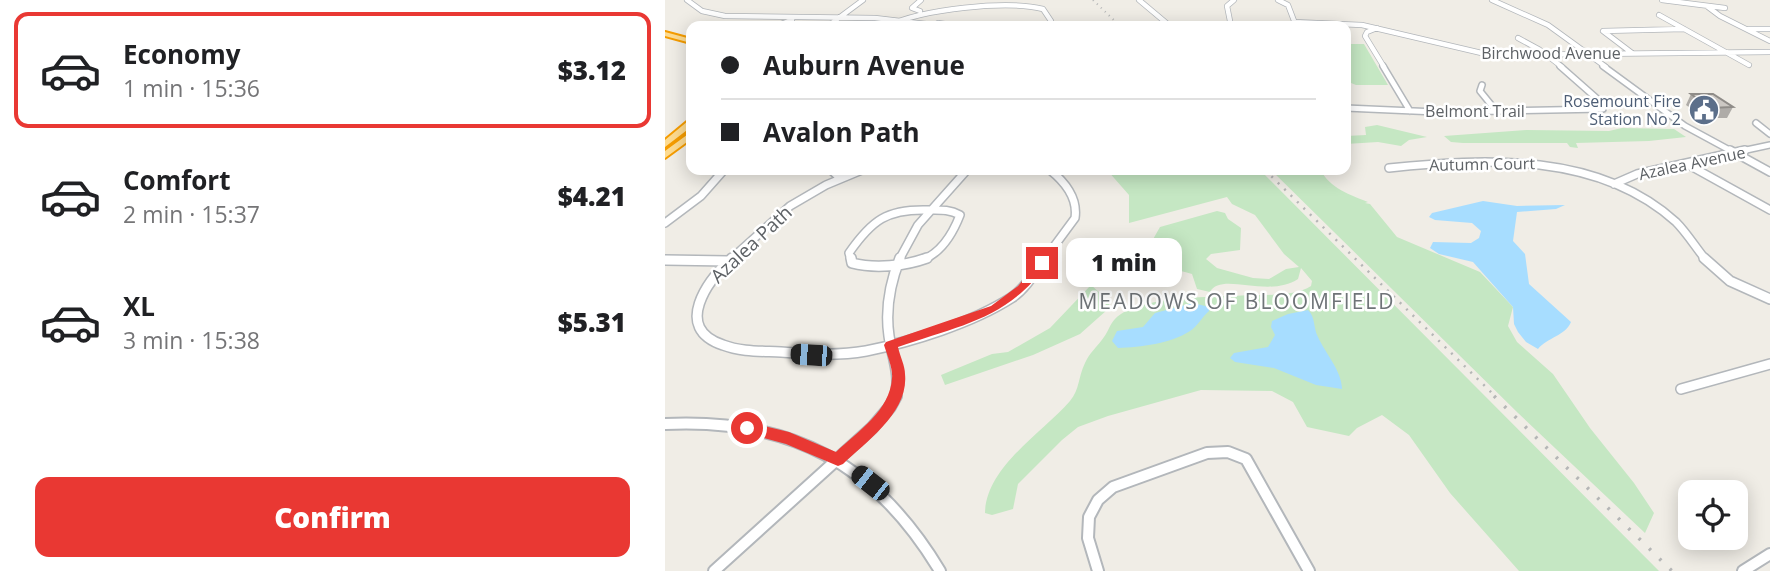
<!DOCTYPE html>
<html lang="en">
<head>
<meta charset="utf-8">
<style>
  body { margin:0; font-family:"Open Sans",sans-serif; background:#f6f6f6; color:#202124; height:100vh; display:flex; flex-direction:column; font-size:26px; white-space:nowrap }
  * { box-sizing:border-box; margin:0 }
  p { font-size:23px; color:#757577 }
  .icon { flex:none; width:38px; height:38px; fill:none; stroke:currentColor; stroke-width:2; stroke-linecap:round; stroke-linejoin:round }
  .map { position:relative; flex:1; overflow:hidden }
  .drawer { display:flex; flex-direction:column; background:#fff; width:665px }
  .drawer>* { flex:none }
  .guide { position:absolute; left:21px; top:21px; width:665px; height:154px; border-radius:14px; box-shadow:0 4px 18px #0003; display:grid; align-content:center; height:154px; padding:0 35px; background:#fff }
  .fabs { position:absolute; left:1013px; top:480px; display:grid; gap:14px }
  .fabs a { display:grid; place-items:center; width:70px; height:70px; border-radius:14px; background:#fff; box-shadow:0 4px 18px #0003; font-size:35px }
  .end { position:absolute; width:32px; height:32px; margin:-16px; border:9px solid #e93833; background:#fff; box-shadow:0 0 0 4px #fff }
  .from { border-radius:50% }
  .bubble { position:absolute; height:49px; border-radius:14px; background:#fff; box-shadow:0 4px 18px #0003; font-size:23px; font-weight:800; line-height:49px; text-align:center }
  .car { position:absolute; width:21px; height:42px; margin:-21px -10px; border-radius:9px; box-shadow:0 0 5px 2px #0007; background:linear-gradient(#222 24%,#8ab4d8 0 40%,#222 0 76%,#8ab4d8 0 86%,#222 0) }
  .guide b { display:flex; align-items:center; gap:24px; height:66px; font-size:26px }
  .guide b+b { border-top:2px solid #e0e0e0 }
  .guide i { width:18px; height:18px; background:#202124 }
  ul { padding:12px 0 0; list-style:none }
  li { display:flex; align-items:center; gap:21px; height:116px; margin:0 14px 10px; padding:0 21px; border:4px solid transparent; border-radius:14px }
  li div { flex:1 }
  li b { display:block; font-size:26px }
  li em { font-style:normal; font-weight:800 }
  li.active { border-color:#e93833 }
  li>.icon { width:63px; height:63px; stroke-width:1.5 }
  .action { display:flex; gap:14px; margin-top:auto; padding:14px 35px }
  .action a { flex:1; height:80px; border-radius:14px; background:#e93833; color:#fff; font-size:28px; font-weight:800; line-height:80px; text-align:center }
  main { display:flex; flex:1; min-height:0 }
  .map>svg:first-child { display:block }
</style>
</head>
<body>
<main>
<section class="drawer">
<ul>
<li class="active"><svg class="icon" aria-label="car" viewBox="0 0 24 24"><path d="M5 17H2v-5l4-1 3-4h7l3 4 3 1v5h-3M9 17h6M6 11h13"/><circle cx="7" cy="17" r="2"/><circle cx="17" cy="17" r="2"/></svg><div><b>Economy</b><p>1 min · 15:36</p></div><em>$3.12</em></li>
<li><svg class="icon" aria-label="car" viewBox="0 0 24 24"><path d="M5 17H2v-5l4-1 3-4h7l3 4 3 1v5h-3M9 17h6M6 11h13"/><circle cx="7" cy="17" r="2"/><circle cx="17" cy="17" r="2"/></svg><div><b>Comfort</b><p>2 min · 15:37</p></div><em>$4.21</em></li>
<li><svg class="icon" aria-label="car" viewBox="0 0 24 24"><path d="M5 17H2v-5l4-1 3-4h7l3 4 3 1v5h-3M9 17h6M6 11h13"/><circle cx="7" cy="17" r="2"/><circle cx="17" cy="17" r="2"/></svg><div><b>XL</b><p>3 min · 15:38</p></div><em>$5.31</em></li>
</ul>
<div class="action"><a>Confirm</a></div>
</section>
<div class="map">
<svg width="1105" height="571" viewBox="0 0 1105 571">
  <rect width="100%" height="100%" fill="#f0ede6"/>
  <path fill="#c5e7c3" d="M681,44H699L723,85H691L681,81Z
    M712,125L762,137L744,140L736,146L713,142L681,144V136L701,135L700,127Z
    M957,128L1009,129L1021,137L984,141L911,143L913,148L905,147L902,143H798L786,142L779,136L861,130L944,131Z
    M442,170H595L994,571H854L785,493L744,435L717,415L692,428L684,436L642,427L628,402L607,391L536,390L443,416L413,427L397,440L353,484L348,509L327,515L320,513C321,467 377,433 405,401C415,389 413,377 420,363C424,353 433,346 439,337C443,332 445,324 450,319C456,312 469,307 478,305C507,297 538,297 568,296C590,294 628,298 646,286L647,281L636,268L633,279C603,299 556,271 545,292L532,289L527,274C501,266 477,264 451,269L447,266L449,257L457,252L465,239L472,240L478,251L493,253L487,241L495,227L552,211L560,213L563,219L576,228L575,250L546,254L541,259L552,268L588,278L604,279L621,269L634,267L619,254L590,215L567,204L562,197L464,223V195Z
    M606,170H656C663,187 687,196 703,202L700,203L705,204L732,237L815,272L848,307L843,326L852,342L888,374L925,428L969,483L989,513L980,533L853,413Z
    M426,285L445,302L442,310L415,334L368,355L280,385L276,375L327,354L343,352L385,328Z"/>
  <path fill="#a7ddff" d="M818,201L852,206L900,205L891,209L852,212L848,241L860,254L864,284L906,322C900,336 883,337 873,349L861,342L853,332L849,324L848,307L808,262L774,254L765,248L768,242L806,243L814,238L816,231L807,223L770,220L764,217L767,213Z
    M528,303L544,307V311C537,317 532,327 525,331C505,344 476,347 453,348L447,341L452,331L478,327L490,313Z
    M643,310C651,318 648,328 653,337C660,353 677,371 677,389L651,385L609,368L570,362L565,358L569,353L603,347L610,335L606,327L607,321L623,314Z"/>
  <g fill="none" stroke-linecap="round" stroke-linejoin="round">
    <g stroke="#b3b7bb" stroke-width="6">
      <path id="minor-far4" d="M22,0L37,11L60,16L210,18L278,26
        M474,0L505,26
        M613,0L623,5L631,26
        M827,0L883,25L941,67
        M997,0L1060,8
        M1043,7L1055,16L1105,41
        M255,11L247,8L256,0
        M994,15L1084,65
        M629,22L697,25L825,55L1105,52
        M273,23L293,26
        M110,26L127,20
        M163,26L198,0
        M222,26C258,9 341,0 378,9L386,21L384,26
        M566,26L562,6L569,0
        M712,28L702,32L700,36L719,67
        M1083,29H1105
        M853,38L875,50L897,67
        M967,53L938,31L1019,29"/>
    </g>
    <g stroke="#b3b7bb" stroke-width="8">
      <path id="minor-far3" d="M718,66L745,111
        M938,66L1020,126L1068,152
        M817,85L815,91L832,112
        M681,108L771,112L938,109L937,103L895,66
        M1091,123L1105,134
        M1072,152L1105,145"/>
    </g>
    <g stroke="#b3b7bb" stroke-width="10">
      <path id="minor-far2" d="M1065,150L1105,172
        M1022,164L1105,210
        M724,168C820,158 934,152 1011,222C1022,233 1031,248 1041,260
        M166,170L175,178
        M949,184L972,174L1080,150
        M0,223L36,196L59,170
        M0,260H3
        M65,260L125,206L161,185L197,170
        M186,260L184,253C207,220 222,209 262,210C275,210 284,209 295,215C288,233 276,253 257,260
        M234,260L253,225L302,170
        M379,260L410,218C413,198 400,182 385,170"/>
    </g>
    <g stroke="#b3b7bb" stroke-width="12">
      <path id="minor-far1" d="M67,258C43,280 7,328 58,345C76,352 97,351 116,352C144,354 173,356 201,351C246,342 307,323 346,298C360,289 370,272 380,258
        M186,258L187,263C210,269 240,266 262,258
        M1039,258L1065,281L1105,299
        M0,260L63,261
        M1016,389L1105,364
        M230,397C236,377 227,356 224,336C220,309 225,283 235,258"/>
    </g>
    <g stroke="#b3b7bb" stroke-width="14">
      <path id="minor" d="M0,424C126,418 210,463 275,571
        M49,571L207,428L225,407L231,396
        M433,571L423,538L424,517L433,500L448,487L542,453L563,452L581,459L644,571
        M1078,571L1105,554"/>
    </g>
    <g stroke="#f59c01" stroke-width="4">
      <path id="highway" d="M0,32L26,39V43L0,36Z
        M23,121H26V127L0,147V140Z
        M26,132V139L0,158V151Z"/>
    </g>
    <use href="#minor-far4" stroke="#fff" stroke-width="4.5"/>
    <use href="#minor-far3" stroke="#fff" stroke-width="5"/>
    <use href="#minor-far2" stroke="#fff" stroke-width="7"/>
    <use href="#minor-far1" stroke="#fff" stroke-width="9"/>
    <use href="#minor" stroke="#fff" stroke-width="10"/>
    <use href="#highway" fill="#fddb91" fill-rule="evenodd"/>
    <path stroke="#b5b6b6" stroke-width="2" stroke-dasharray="1 4.5" stroke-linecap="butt" d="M428,0L455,26"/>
    <path stroke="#b5b6b6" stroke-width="2.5" stroke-dasharray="2 7" stroke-linecap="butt" d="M600,170L831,397"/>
    <path stroke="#b5b6b6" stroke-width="3.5" stroke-dasharray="2.5 12" stroke-linecap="butt" d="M829,396L1007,571"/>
  </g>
  <path fill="#afaca8" d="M1026,94L1068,107L1062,118H1039L1021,105Z"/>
  <path fill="#ccc8c3" stroke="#8f8c88" stroke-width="2" d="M1026,94H1048L1068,107L1045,108Z"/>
  <path fill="#e93833" d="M374,261L383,263C342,320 295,325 233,347C235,356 240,366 240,374C244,412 202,441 178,464L173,466L121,444L77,432L75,428L82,422L124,432L171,452C193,431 225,411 227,378C228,368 222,355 219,345L221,342L326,306L353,286Z"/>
  <defs>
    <g id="civic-disc" transform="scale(1.575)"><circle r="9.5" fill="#5c6f8a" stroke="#fff"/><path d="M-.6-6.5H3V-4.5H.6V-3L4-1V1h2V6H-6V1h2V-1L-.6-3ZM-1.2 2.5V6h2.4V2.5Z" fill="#fff"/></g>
  </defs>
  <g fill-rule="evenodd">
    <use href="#civic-disc" x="1039" y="110"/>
  </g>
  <g text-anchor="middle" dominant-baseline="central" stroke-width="5" stroke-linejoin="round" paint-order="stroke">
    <g font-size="16" fill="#5e6266" stroke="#fff">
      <text x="886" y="53">Birchwood Avenue</text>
      <text x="810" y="111">Belmont Trail</text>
      <text transform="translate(1027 163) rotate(-12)">Azalea Avenue</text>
      <text transform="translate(817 164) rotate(-1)">Autumn Court</text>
    </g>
    <g font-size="16" fill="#4e5e75" stroke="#fff" text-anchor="end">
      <text x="1016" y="101">Rosemount Fire<tspan x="1016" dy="18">Station No 2</tspan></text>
    </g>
    <g font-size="19" fill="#5e6266" stroke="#fff">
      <text transform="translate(86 244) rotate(-43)">Azalea Path</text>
    </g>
    <g font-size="21" letter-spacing="2" fill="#6f7478" stroke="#fff">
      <text x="572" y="301">MEADOWS OF BLOOMFIELD</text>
    </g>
  </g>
</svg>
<div class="fabs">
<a><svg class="icon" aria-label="locate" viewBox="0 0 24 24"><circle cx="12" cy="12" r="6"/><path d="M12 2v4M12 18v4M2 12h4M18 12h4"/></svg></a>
</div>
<i class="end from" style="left:82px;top:428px"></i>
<i class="end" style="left:377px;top:263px"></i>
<div class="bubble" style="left:401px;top:238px;width:116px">1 min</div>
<i class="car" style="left:146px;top:355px;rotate:274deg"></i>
<i class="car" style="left:205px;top:483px;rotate:308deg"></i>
<div class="guide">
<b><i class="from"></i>Auburn Avenue</b>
<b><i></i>Avalon Path</b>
</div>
</div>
</main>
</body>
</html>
